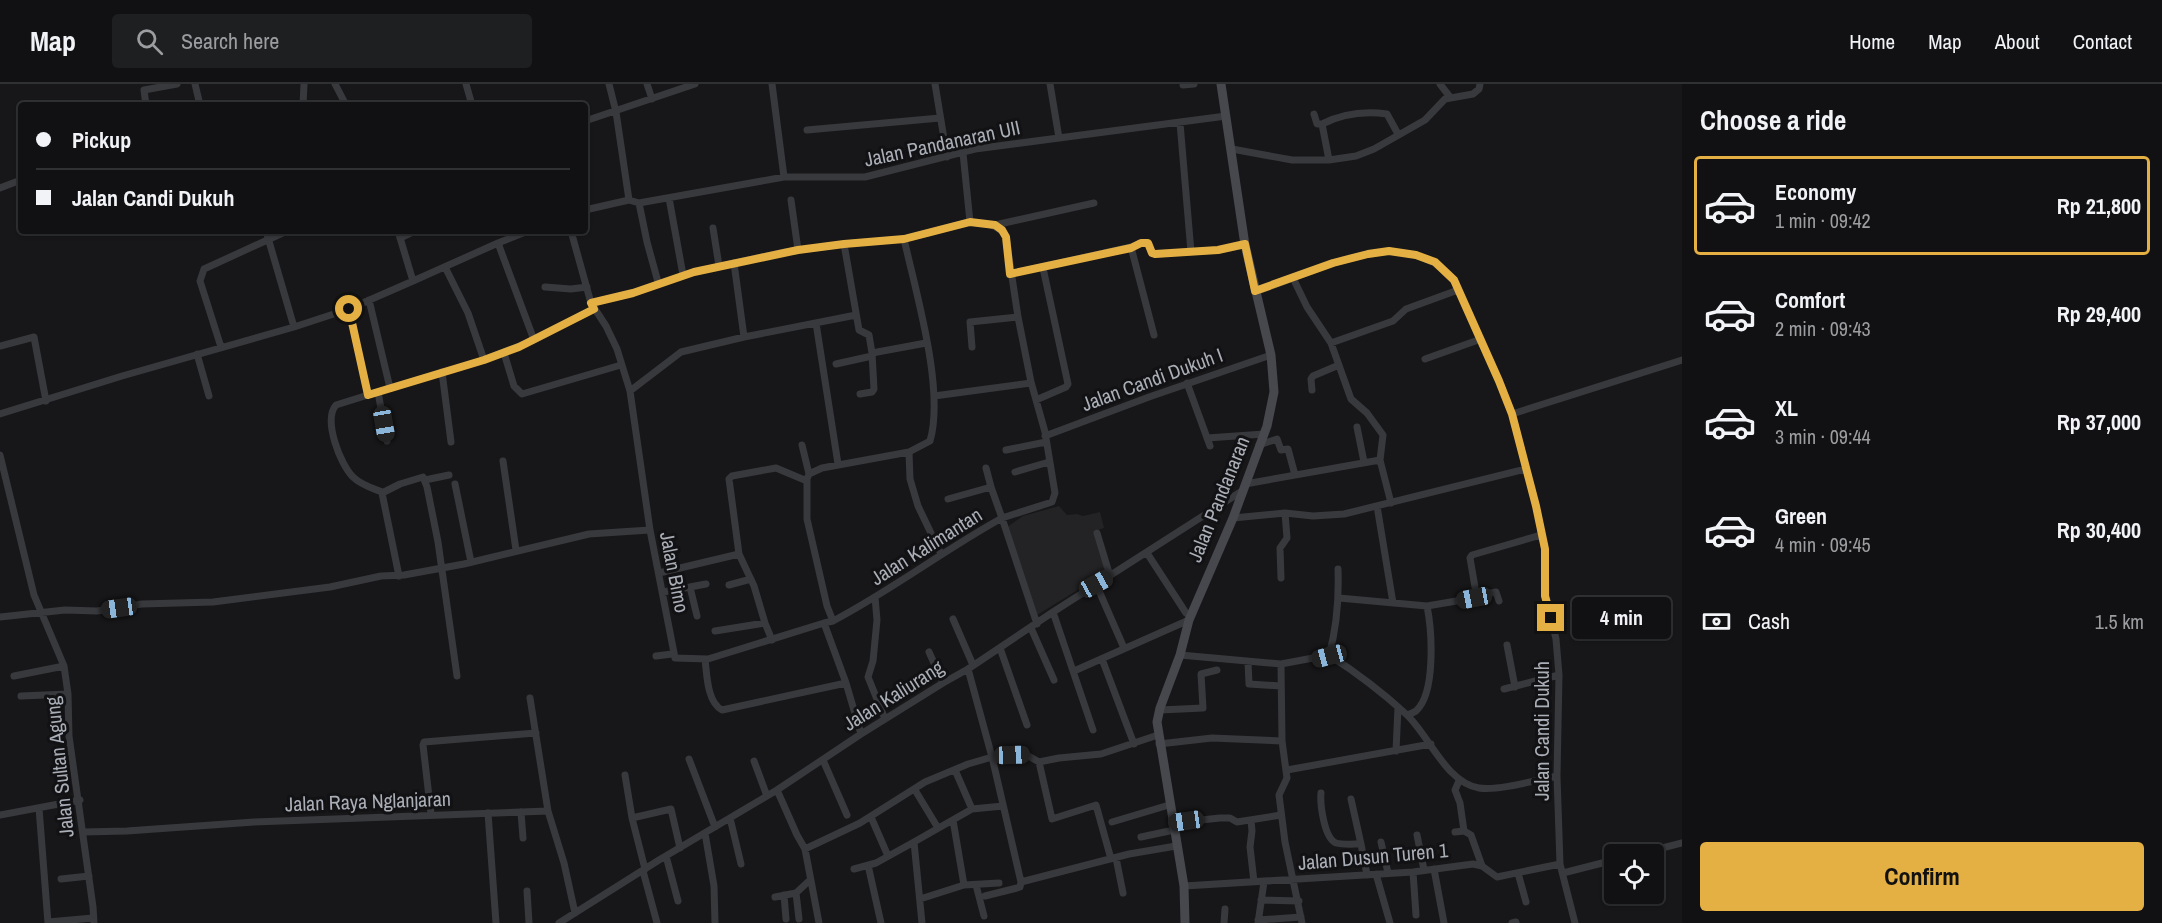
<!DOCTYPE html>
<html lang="en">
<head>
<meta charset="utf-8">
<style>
  body { margin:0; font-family:"Archivo Narrow",sans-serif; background:#1e1f21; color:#f1f3f6; height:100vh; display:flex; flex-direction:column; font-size:22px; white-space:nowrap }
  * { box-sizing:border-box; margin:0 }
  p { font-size:20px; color:#9c9da0 }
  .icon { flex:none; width:33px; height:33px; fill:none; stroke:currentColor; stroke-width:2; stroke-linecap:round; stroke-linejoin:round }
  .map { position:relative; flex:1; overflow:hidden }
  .panel { display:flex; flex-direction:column; background:#111113; width:480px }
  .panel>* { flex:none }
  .top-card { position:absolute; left:18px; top:18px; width:570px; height:132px; border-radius:6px; box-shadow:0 2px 4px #0004,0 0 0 2px #303133; display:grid; align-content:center; height:132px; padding:0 18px; background:#111113 }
  .fabs { position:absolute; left:1604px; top:760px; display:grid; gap:12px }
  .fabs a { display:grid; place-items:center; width:60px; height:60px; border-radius:6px; background:#111113; box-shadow:0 2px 4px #0004,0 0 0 2px #303133; font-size:30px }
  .end { position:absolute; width:27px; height:27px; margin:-14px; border:8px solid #e4af43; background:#111; box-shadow:0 0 0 3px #111 }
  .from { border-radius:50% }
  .bubble { position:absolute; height:42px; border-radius:6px; background:#111113; box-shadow:0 2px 4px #0004,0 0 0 2px #303133; font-size:20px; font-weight:700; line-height:42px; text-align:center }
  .car { position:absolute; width:18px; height:36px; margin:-18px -9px; border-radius:8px; box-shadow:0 0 4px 2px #0007; background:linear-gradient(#222 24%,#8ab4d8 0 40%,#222 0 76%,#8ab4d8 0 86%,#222 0) }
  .top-card b { display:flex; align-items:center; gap:21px; height:57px; font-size:22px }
  .top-card b+b { border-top:2px solid #303133 }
  .top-card i { width:15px; height:15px; background:#f1f3f6 }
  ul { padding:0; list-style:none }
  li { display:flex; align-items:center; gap:18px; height:99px; margin:0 12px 9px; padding:0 6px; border:3px solid transparent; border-radius:6px }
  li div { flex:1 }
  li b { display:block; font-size:22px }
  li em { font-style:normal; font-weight:700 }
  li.on { border-color:#e4af43 }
  li>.icon { width:54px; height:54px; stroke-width:1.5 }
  h2 { padding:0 18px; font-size:27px; line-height:72px }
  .pay { display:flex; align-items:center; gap:15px; height:66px; padding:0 18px; font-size:22px }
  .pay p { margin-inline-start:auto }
  .action { display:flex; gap:12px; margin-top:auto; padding:12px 18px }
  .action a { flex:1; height:69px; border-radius:6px; background:#e4af43; color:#111; font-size:24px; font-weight:700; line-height:69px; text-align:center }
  header { display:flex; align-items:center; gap:36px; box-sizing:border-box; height:84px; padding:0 30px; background:#111113; border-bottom:2px solid #303133 }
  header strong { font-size:28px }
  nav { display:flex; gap:33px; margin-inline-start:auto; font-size:21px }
  .search { width:420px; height:54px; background:#1e1f21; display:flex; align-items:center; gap:15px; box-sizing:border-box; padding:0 21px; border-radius:6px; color:#9c9da0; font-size:22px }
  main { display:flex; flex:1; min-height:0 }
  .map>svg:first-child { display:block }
</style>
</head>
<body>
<header>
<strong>Map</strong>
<div class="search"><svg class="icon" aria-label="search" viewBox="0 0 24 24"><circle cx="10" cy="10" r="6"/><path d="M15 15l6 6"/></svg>Search here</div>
<nav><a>Home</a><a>Map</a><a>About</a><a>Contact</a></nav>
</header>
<main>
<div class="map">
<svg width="1682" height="839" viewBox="0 0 1682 839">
  <rect width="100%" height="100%" fill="#171719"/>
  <path fill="#232325" d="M1059,422L1067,431L1077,430L1083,432L1100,428L1104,444L1095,447L1107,488L1037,531L1007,443L1023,432Z"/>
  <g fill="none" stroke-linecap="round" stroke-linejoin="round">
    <path stroke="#38393d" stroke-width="7" d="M195,0L200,21
      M335,0L346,21
      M466,0L472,21
      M647,0L652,15
      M772,0L784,93
      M935,0L947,73
      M1050,0L1059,54
      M1440,0L1450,13
      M1183,1L1194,0
      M146,21L144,6L177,0
      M303,21L304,0
      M1314,30L1317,40H1322L1329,76
      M585,37L695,0
      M1180,39L1191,168
      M1322,40C1342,30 1365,27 1387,30L1398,50
      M807,46L940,34
      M1232,65L1292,76H1329L1356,72L1374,65L1425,36L1445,15L1473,10L1479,5L1480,0
      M0,104L21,96
      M669,114L683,191
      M629,116L639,119L784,93H865L975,65L1226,32
      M791,116L798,166
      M639,119L647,158L658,198
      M585,126L629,116L616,28L609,0
      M995,141L1094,119
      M713,144L719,182
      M266,147L294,243
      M398,147L413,197L498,159
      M571,147L591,219L606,242L617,265L630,307L650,446L675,574L708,575L824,539L846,599L861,650
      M400,154L413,148
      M844,160L859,246L869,251L872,269L926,259
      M734,179L744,253
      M445,183L468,229L484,276
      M1010,190L1131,163
      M1293,194L1307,223L1331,259L1351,315L1367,329L1383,351L1380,376L1391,419
      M545,203L571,205L587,203
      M1255,208L1333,179L1368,170L1389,167L1416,171L1435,179L1454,196L1499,297L1512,330L1536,422L1545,466L1546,512L1556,555L1559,591L1557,692L1560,780L1575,839
      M369,216L390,304
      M591,219L633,209L694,188L785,168L844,160L904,155
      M349,225L413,197
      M816,239L838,380
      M1154,251L1131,163L1141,159H1148L1152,169L1155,170L1218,166L1245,161
      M534,256L594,225
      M1331,259L1393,237L1406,225L1458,206
      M0,262L34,253L46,317
      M221,263L200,197L204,185L287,147
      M972,263L970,238L1018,233
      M504,269L514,302L522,310L621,281
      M197,270L209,312
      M1425,275L1481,255
      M836,280L872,272
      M442,288L451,358
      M1187,299L1210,362
      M1312,306L1311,295L1313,292L1339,281
      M630,307L681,268L744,253L856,231
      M378,308L387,357
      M860,310L872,308L874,305L872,269
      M368,311L336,321C323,336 340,380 353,393C361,401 372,404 382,408
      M934,312L1031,299
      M1036,316L1066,303L1068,300L1043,184
      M0,330L122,292L294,243L349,225L368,311L484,276L534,256L498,159L528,147
      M1512,330L1682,276
      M1357,343L1364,378
      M1045,352L1149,313L1271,271
      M1207,354L1264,350
      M802,361L809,390
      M1259,361L1277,355L1281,366L1288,365L1295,391
      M1006,366L1046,358
      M909,368L910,395L918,422L941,470
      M0,371L34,511L64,582L68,610L69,652L93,823L94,839
      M503,377L516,466
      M986,384L991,403
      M1015,388L1049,378
      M425,396L449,391
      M455,400L471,478
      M1245,400L1380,376
      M948,415L991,403L1002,434L1052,418L1055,409L1045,348L1031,298L1018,233L1006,153C998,139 985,140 970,138L963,69
      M1377,422L1393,519
      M1233,434L1285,429L1313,432L1344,430L1526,385
      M1097,449L1110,492
      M1147,469L1186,529
      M659,489L739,470
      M399,492L382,409L400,400L423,393L427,403L438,458L457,592
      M1281,494L1280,464L1287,454L1285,429
      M1096,500L1124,564
      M729,501L751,495
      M690,503L697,532
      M663,508L706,500
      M1476,512L1496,508L1499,517
      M875,513L877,536L873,577L868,593L885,635
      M1339,514L1427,522L1474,514L1476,509L1470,474L1472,471L1541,451
      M1053,528L1093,646
      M0,533L65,526L97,527L142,520L213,518L330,503L381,492L404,491L464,480L589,450L650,446
      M953,535L973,581
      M833,537C892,506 944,466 1002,434L1037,540
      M824,539L833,537L827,522L807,435V395L809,390L822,384L909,368L930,357C945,306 916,209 904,155L970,138
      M1031,544L1054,596
      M715,547L765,539
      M772,556L765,539L754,502L739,470L729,395L732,392L776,384L807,397
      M1507,561L1515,603
      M1000,564L1027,641
      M929,568L943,599
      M1180,571L1281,580L1329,571C1357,589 1382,608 1406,630C1429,651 1446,699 1479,704C1498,707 1537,696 1557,692
      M1329,571C1337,543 1339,515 1338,485
      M656,572L672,570
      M705,575C707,591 707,618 722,626L846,599
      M1102,575L1134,660
      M1248,578L1249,600L1281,602
      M1281,580L1282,657L1287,694L1279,711L1285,758L1302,839
      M968,585L992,673L1025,670L1039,678L1059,674L1101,670L1158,651
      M1074,587L1189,536
      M14,592L64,582
      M1504,605L1559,591
      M21,612L68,610
      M530,614L548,727
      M1160,626L1203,624L1201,590L1217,586
      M1407,631C1410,630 1413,629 1416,627C1436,609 1432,547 1427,522
      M1159,660L1212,654L1282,657
      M1396,667L1398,623
      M689,675L715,743
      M823,676L847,731
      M754,677L767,712
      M1039,678L1052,735L1096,721L1111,775
      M955,686L972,725
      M1287,686L1431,660
      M625,691L632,734L645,785
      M1459,697L1455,706L1460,719L1464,747L1471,751L1482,782
      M777,706L797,751L805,765L860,739L925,698L968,680L992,673L1021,798
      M915,706L938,744
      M1321,709C1320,720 1324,754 1336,759C1343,761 1354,760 1361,760L1351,715
      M39,724L48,839
      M521,728L523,754
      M488,729L496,839
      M431,730L423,661L424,658L536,649
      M0,731L80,716
      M871,733L888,772
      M632,734L671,725L680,764
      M730,734L741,780
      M953,736L964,801
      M1251,736L1252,747L1250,763L1254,798
      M1112,738L1169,721
      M1172,739L1220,734H1230L1237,738L1281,731
      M83,748L127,747L254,738L548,727L564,779L575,829
      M1455,748L1464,747
      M705,749L714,802L715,839
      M1417,751L1424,786
      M1141,753L1174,746
      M1381,758L1388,789
      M1361,760L1367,791
      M805,765L819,839
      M1635,771L1682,759
      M666,772L678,817
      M1116,774L1123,809
      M868,781L881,839
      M854,785L876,779L914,758
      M1434,785L1444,839
      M643,787L657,839
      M1413,788L1416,831
      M1518,789L1526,818
      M1563,789L1614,776
      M1376,790L1390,839
      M61,795L89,792
      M976,801L984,832
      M1184,802L1413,788L1473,780L1482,782L1497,793L1560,780
      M527,807L529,839
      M796,809L799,835
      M784,811L786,835
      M985,812L1017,804L1020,803L1021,798L1129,770L1176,762
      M775,813L796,809L810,796
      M920,815L964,801L999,799
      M1261,816L1299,817
      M1258,836L1301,833
      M48,838L93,834
      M559,839L659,776L777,706L861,650L943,599L968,585L1053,528L1242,407
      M922,839L914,758L972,725L1003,722
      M1224,839L1225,825
      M1258,839L1264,798
      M1512,839L1516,838"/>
    <path stroke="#46484d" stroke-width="9" d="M1185,839L1184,802L1157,638L1160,624L1180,571L1189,536L1233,434L1267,342L1274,308L1271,271L1245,161L1221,0"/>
  </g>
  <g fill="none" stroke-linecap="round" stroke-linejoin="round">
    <path stroke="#e4af43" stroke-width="8" d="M349,225L368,311L484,276L519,263L594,225L591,219L633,209L694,188L798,166L844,160L904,155L970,138L995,141L1002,146L1006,153L1010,190L1131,164L1141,159H1148L1152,169L1155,170L1218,166L1245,160L1255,207L1333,179L1368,170L1389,167L1416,171L1435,178L1454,196L1499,297L1512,330L1536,422L1545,465V512L1551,534"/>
  </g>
  <g text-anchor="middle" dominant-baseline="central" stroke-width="6" stroke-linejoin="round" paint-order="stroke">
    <g font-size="20" fill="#aaaeb7" stroke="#121214">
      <text transform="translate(942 59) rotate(-12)">Jalan Pandanaran UII</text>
      <text transform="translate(1152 295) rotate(-20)">Jalan Candi Dukuh I</text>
      <text transform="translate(1218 415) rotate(-68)">Jalan Pandanaran</text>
      <text transform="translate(926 462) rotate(-32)">Jalan Kalimantan</text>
      <text transform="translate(675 488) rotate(79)">Jalan Bimo</text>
      <text transform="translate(893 611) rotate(-32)">Jalan Kaliurang</text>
      <text transform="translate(1541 647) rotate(-90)">Jalan Candi Dukuh</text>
      <text transform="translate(59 683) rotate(-96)">Jalan Sultan Agung</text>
      <text transform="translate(368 717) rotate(-2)">Jalan Raya Nglanjaran</text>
      <text transform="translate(1373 772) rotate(-5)">Jalan Dusun Turen 1</text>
    </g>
  </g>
</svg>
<div class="fabs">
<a><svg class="icon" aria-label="locate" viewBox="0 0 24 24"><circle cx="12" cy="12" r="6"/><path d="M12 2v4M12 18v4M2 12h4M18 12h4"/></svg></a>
</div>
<i class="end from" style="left:349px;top:225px"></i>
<i class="end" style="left:1551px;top:534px"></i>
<div class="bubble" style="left:1572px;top:513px;width:99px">4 min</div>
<i class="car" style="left:384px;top:340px;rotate:170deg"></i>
<i class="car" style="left:1096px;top:500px;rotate:61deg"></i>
<i class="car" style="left:1474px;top:514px;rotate:259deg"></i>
<i class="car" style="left:119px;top:524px;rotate:262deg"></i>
<i class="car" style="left:1329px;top:572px;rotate:255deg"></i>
<i class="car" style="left:1012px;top:671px;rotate:88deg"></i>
<i class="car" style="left:1186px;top:737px;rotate:262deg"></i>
<div class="top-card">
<b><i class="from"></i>Pickup</b>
<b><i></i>Jalan Candi Dukuh</b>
</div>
</div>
<section class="panel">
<h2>Choose a ride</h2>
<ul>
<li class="on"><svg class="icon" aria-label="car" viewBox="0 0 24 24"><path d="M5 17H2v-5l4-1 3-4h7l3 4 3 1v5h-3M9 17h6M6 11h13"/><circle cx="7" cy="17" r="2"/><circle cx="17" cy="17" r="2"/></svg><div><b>Economy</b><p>1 min · 09:42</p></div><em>Rp 21,800</em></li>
<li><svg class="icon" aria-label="car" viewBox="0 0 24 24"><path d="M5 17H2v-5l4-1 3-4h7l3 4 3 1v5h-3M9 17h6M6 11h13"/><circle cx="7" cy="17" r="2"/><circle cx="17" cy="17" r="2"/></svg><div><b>Comfort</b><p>2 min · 09:43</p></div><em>Rp 29,400</em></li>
<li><svg class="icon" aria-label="car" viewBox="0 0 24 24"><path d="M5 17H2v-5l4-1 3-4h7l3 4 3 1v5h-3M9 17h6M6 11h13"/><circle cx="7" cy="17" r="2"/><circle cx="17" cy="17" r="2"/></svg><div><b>XL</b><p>3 min · 09:44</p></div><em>Rp 37,000</em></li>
<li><svg class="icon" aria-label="car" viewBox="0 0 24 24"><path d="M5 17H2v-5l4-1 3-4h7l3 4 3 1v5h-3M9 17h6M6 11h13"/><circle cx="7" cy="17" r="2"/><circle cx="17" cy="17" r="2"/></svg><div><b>Green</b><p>4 min · 09:45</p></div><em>Rp 30,400</em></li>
</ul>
<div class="pay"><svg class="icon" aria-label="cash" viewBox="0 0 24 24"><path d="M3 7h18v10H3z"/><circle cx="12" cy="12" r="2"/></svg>Cash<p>1.5 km</p></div>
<div class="action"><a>Confirm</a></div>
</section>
</main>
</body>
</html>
